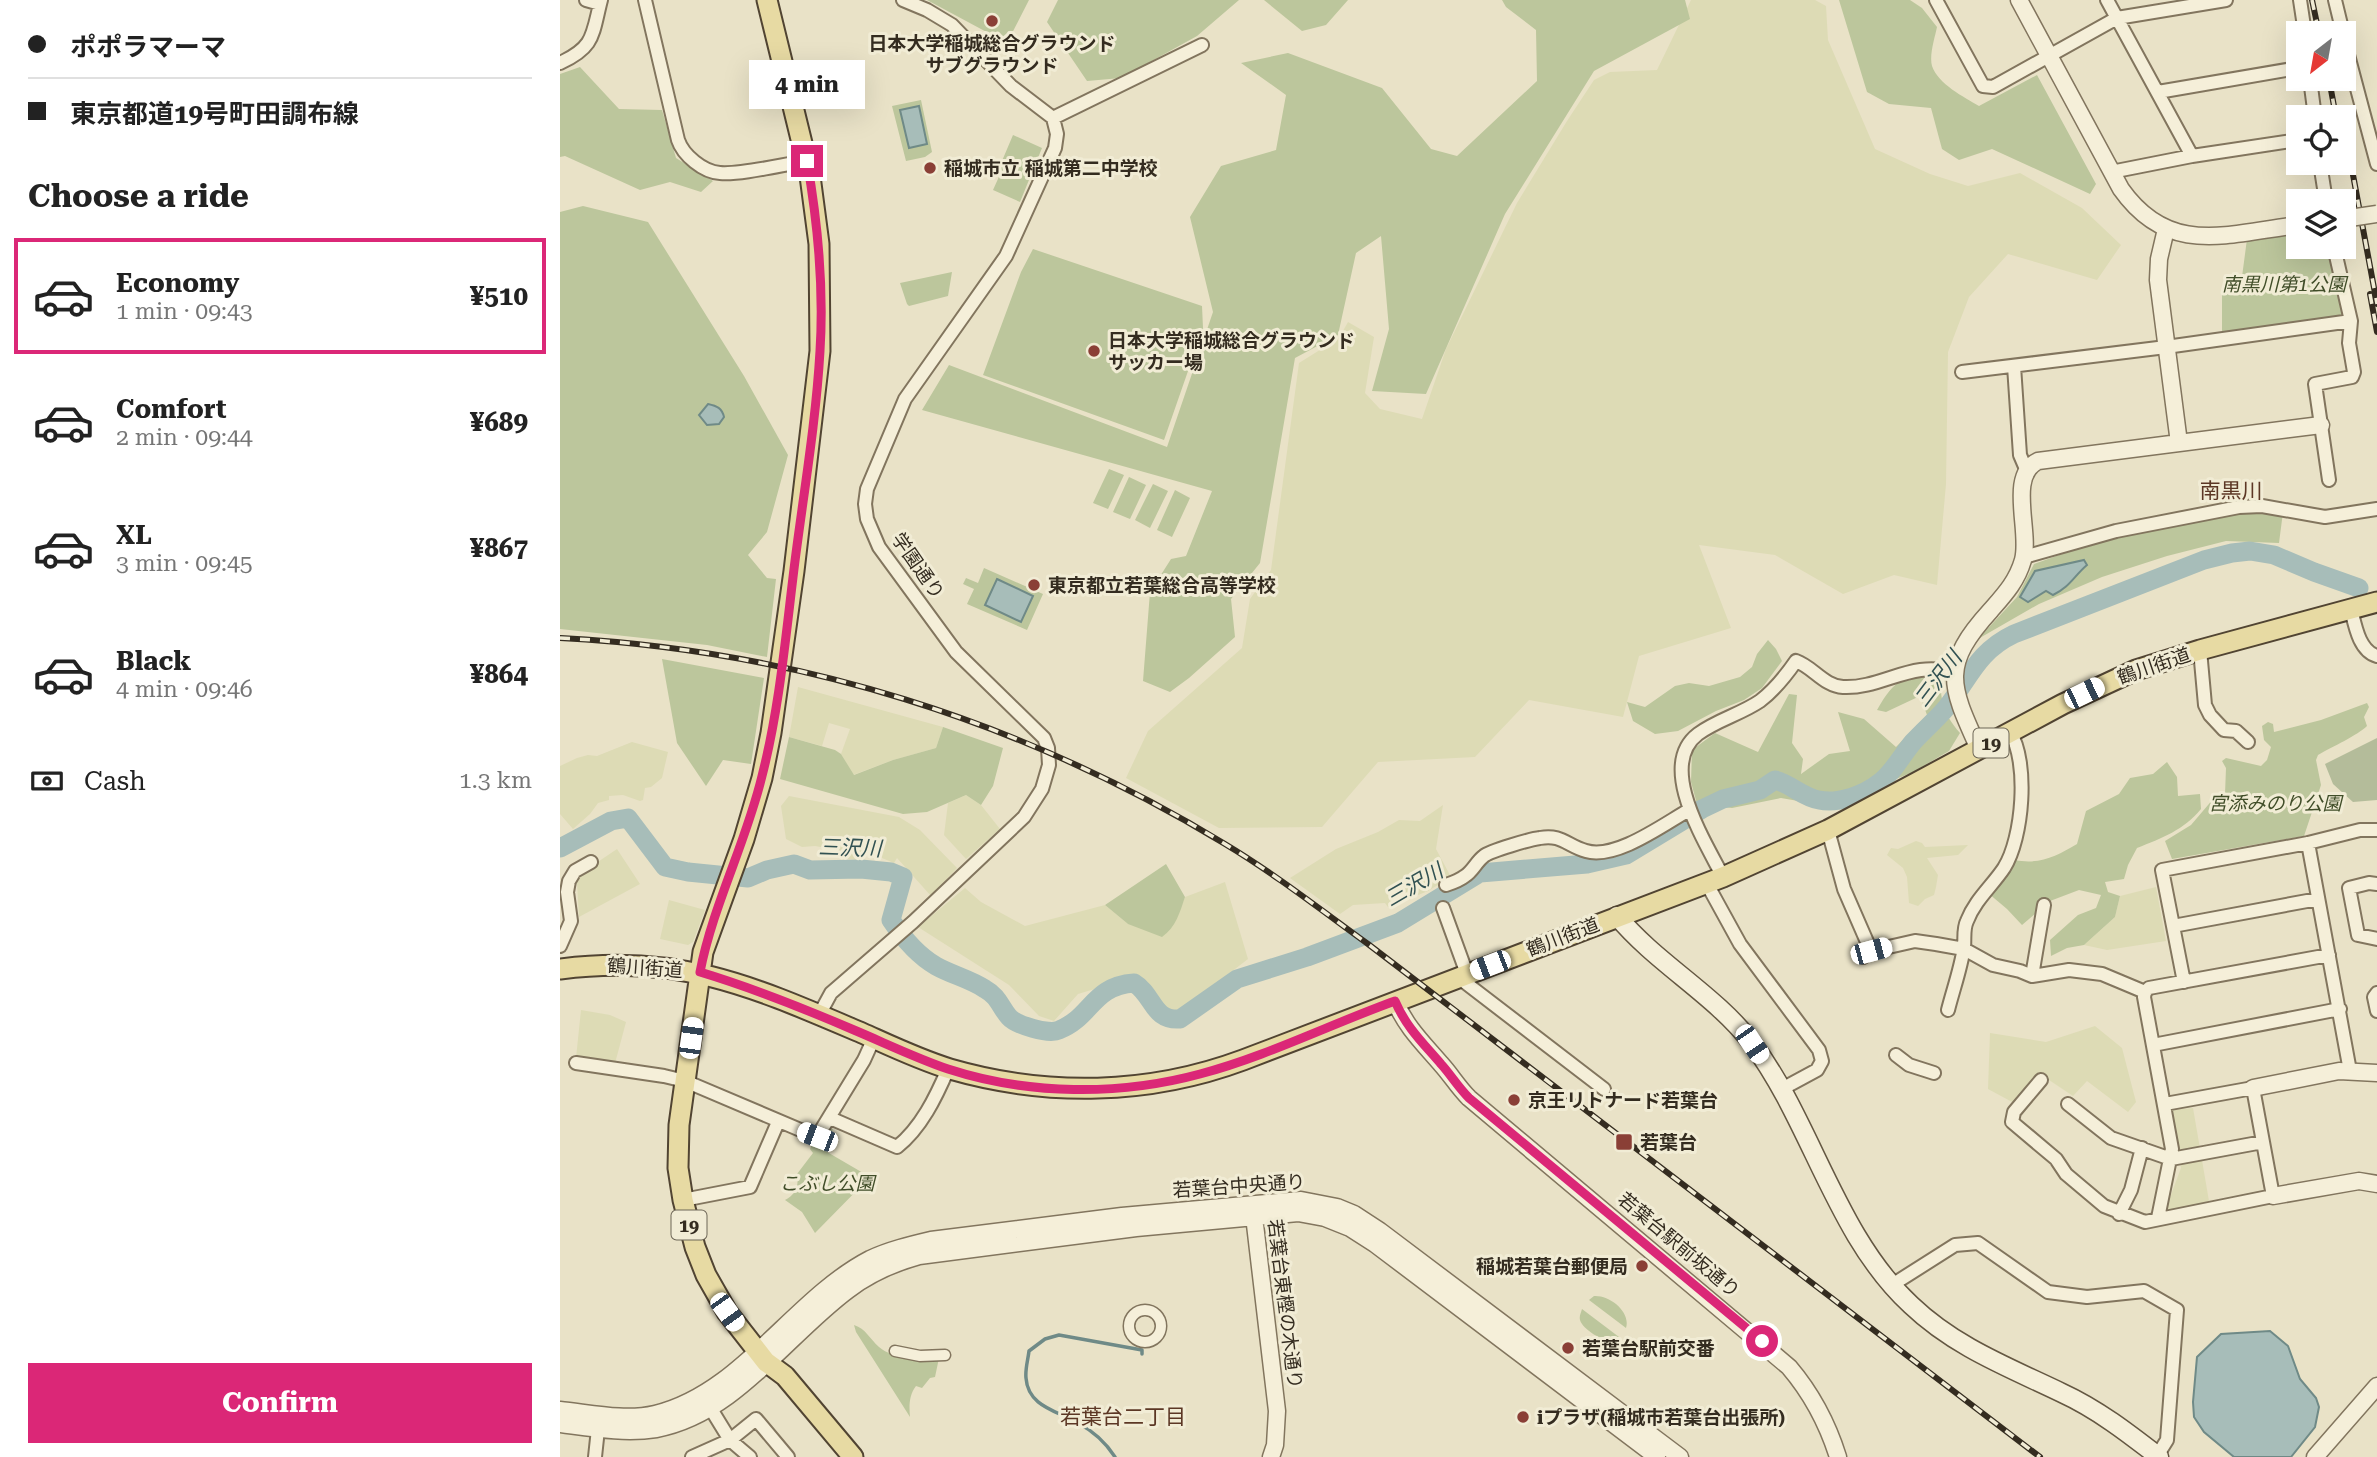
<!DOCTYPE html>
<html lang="en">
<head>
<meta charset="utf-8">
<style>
  body { margin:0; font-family:"Roboto Serif","Noto Sans JP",serif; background:#f6f6f6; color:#222; height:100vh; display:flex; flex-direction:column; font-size:26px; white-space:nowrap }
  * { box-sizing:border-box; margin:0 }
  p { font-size:23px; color:#767676 }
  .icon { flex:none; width:38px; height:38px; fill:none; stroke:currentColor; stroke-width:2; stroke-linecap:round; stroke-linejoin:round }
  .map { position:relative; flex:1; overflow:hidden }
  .panel { display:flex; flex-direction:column; background:#fff; width:560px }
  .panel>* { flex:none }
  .guide { display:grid; align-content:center; height:154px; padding:0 28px; background:#fff }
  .needle { width:46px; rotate:211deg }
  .fabs { position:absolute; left:1726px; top:21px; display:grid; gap:14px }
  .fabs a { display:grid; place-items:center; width:70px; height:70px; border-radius:0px; background:#fff; box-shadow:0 7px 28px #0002; font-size:35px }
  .end { position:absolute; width:32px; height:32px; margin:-16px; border:9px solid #db2777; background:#fff; box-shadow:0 0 0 4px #fff }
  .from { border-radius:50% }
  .bubble { position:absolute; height:49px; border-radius:0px; background:#fff; box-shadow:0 7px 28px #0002; font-size:23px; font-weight:700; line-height:49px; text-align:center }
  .car { position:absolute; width:21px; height:42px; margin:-21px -10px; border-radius:9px; box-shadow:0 0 5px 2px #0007; background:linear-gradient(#fff 24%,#345 0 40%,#fff 0 76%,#345 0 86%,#fff 0) }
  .guide b { display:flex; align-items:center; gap:24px; height:66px; font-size:26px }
  .guide b+b { border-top:2px solid #e0e0e0 }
  .guide i { width:18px; height:18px; background:#222 }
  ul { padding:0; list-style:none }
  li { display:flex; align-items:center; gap:21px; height:116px; margin:0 14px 10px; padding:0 14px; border:4px solid transparent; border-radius:0px }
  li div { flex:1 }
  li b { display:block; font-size:26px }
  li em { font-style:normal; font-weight:700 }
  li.active { border-color:#db2777 }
  li>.icon { width:63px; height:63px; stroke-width:1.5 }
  h2 { padding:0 28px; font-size:32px; line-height:84px }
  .pay { display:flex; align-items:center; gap:18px; height:77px; padding:0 28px; font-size:26px }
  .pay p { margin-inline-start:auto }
  .cta { display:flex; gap:14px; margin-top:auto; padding:14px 28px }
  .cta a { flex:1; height:80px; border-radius:0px; background:#db2777; color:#fff; font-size:28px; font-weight:700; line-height:80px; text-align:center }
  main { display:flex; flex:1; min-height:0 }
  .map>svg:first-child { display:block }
</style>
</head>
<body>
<main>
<section class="panel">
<div class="guide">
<b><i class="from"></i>ポポラマーマ</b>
<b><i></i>東京都道19号町田調布線</b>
</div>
<h2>Choose a ride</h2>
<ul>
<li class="active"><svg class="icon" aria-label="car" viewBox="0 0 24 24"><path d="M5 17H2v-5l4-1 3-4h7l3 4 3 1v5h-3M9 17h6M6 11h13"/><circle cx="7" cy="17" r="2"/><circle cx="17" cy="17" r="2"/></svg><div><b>Economy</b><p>1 min · 09:43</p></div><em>¥510</em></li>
<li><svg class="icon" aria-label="car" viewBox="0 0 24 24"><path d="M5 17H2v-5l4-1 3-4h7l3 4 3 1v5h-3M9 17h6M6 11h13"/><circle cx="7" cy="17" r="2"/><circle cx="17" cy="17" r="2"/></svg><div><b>Comfort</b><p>2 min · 09:44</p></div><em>¥689</em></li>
<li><svg class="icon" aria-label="car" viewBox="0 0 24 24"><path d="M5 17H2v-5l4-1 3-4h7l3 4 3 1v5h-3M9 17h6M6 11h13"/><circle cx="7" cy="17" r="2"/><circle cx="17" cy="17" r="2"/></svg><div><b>XL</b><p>3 min · 09:45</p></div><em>¥867</em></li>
<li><svg class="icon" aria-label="car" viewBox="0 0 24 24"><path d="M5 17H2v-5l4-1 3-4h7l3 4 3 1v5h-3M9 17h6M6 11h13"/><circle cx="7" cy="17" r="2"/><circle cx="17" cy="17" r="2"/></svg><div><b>Black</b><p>4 min · 09:46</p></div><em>¥864</em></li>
</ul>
<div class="pay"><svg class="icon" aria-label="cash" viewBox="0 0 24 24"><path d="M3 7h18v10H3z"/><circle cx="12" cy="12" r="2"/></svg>Cash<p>1.3 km</p></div>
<div class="cta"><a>Confirm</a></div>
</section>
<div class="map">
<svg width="1817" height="1457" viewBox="0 0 1817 1457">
  <rect width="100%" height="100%" fill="#e9e2c7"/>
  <path fill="#dddbb5" d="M1131,0H1255L1266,6L1268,40L1315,149L1370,174L1408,186L1460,173L1522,208L1561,245L1537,280L1448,254L1409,297L1388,352L1386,484L1377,585L1334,575L1283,594L1215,555L1139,545L1171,628L1079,656L1063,717L969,700L915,757L818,762L762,827L659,828L566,778L588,731L682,648L690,599L711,570L739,363L779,338L788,322L814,337L805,393L820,409L862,419L886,349L957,203L1007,121L1034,80L1050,72L1097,70Z
    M238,687L383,727L376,748L333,760L293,775L281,754L290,729L269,723L262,746L229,737Z
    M72,742L108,752L102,778L91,787L85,788L83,800L80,801L63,795L49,796V800L38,803L30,814L13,829L0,814V766L17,758L28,755L37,756Z
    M406,795L421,805L440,829L406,859L384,835L388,803Z
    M229,796L339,817L360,830L397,868L371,896L337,858L334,863L322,858L313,848L301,860L287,859L277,850L255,846L242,847L226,839L221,806Z
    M883,805L876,849L891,877L868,891L828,907L825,903L793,905L780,914L730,878L776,849L818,832L839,820L860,821Z
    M1356,841L1362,843L1365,847L1408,845L1398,855L1367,858L1378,875L1376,887L1374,895L1365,899L1358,906L1349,903L1347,877L1343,868L1327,855L1331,848L1338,849Z
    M57,849L80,884L19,917L17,883L23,872Z
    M665,882L688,959L623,1009L607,1013L578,976L518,994L494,1021L479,1016L449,985L358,927L405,888L421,902L465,926L545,905L568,924L616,920L625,897Z
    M1596,887L1606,941L1547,950L1524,945L1555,917L1560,896Z
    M109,900L145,910L133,942L128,945L100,939Z
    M21,1010L50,1015L66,1022L54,1067L16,1058Z
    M1535,1026L1562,1048L1576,1102L1568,1112L1527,1081L1513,1096L1489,1080L1474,1081L1454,1103L1428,1089L1430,1033L1486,1042Z
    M1633,1108L1649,1201L1609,1212L1606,1208L1621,1168L1611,1110Z"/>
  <path fill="#bcc69c" d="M367,0H469L447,43Z
    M498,0H679L637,36L561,78L527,81L487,22Z
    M704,0H788L766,25L742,31Z
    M942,0H1125L1130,19L1034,71L945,214L866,394L812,391L829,329L821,236L796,253L778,335L735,358L700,563L671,599L675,637L629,678L610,692L583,681L590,592L611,559L626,556L652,491L362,410L389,365L607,447L653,312L630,217L661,166L716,150L726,95L681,63L728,53L822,88L871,149L897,156L977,81L976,30L946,7Z
    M1279,0H1350L1362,8L1377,27C1375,37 1369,55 1372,66C1378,84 1404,97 1419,106L1477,75L1536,184L1530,194L1432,149L1399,160L1382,149L1371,108L1329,104L1307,92Z
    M20,67L59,109L102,110L116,158L153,181L141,192L110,182L80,190L5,156L0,157V74Z
    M361,100L372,152L365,157L346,161L332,106Z
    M453,135L482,148L460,202L433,190L442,170L439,168Z
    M23,206L88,222L184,376L228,455L207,532L188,555L207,578L216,579L207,657L147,645L0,629V212Z
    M1738,232V247H1767L1782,314L1781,318L1662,332V291L1680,292L1687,239Z
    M473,249L642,306L643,328L604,440L423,375L461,272Z
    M392,272L388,296L349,306L347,304L340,283Z
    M549,469L564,475L548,509L533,503Z
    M569,477L586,485L570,519L553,512Z
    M593,484L608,491L590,528L575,520Z
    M615,490L630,498L612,537L597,530Z
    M1723,512L1719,543L1666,541L1607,556L1542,577L1479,604L1418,639L1457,597L1474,564L1544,539L1677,514Z
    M424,568L483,594L467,630L407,604L414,589L403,584L406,578L418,583Z
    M1208,640L1216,649L1222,661L1202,688L1184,700L1156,711L1118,731L1095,734L1073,721L1067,702L1085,707L1115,686L1129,683L1149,686L1180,677L1192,667L1197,654Z
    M102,659L204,678L191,764L163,760L146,786L117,743Z
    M1380,675C1381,701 1382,712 1400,733L1389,751L1353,772L1312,789L1284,809L1221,798L1172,808L1137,804L1131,782L1132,750L1155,733L1198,752L1229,694L1237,695L1232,743L1243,759L1241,774L1269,754L1290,751L1278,712L1304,719L1336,747L1367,715L1360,696L1326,712L1317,710C1336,677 1342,677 1380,675Z
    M1807,703L1809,707L1804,717L1807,726C1798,735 1772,747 1758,755L1756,760L1761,785L1744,836L1612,859L1605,841L1631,825L1654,798L1665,794L1666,768L1662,761L1666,758L1701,766L1707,760L1711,747L1704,740L1702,726L1708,722L1713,724L1714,732L1761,720Z
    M383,727L443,748L433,786L421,805L406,795L367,812L343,814L220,779L229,737L275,750L281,754L294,775L333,760L376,748Z
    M1607,762L1617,777L1618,796L1640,794L1641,809C1624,830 1602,838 1577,848L1568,865L1564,879L1545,882L1548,892L1560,896L1555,917L1524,945L1507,948L1491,956L1490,940L1518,915L1536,908L1541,895L1519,890L1490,901L1462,925L1447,909L1428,893L1447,873L1455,860C1479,865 1497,856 1517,844L1526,811L1559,794L1570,778L1593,774Z
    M606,864L625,897C620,912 616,927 602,937L568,924L545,905Z
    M268,1128L273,1129L262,1149L310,1177L255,1233L242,1212L225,1200C236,1194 239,1186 237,1174L253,1153L250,1149L253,1142L258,1143Z
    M1034,1296C1050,1295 1071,1312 1066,1328L1029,1300Z
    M1022,1309L1059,1337L1053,1342C1043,1341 1023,1330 1020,1320C1019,1316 1021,1313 1022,1309Z
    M294,1325C306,1329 309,1338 319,1347C334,1360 360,1357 379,1358L375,1377L370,1378L362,1388L356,1386C349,1395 349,1406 350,1417L296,1332Z"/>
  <path fill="#b4bc9a" d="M1817,738V800L1793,802L1773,784L1765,764Z"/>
  <path fill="#a7bdb9" stroke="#6f8a87" stroke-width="2" d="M359,106L367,144L349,148L340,110Z
    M148,404C157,406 162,408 164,417L159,424L147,425L139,415Z
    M1524,560L1527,565C1514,576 1510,587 1493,595L1486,591L1468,602L1460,597L1475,571Z
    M437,579L473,596L461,622L425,605Z
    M1710,1331L1728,1346L1740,1379L1756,1398L1759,1407L1755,1427L1731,1457H1674L1644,1432L1634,1417L1633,1402L1637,1357L1661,1334Z"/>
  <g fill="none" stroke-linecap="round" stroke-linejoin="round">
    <path stroke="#6f8a87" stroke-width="3.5" d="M555,1457C546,1443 533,1431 518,1423C498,1411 468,1407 466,1378C465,1369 468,1360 469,1351L485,1339L499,1335L582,1350V1354"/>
    <path stroke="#a7bdb9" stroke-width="19" d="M0,848L51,821L68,818L105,867L128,872L188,878L207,870L234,864L250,870L301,869L331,872L343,877L331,920C343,938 357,955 376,966C392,975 410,979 425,989C439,997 439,1005 449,1017C456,1025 489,1035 499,1030C532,1017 532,986 574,983C594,995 592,1021 620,1019L677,979L747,957L838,923L920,873L1027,864L1066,855L1142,809L1163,799L1200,790L1215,780C1231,784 1242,797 1259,800C1278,804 1304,795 1319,783C1333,773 1342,755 1353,742C1364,730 1377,719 1387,707C1410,677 1418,651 1454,634L1644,560L1672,553L1690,551L1714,555L1754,572L1799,588"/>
    <g stroke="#82755e" stroke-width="13">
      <path id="pedestrian" d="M569 1326a16 16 0 1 1 32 0a16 16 0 1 1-32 0Z
        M335,1351L360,1356L385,1355"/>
    </g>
    <g stroke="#82755e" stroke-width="16">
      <path id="minor" d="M26,0L40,4
        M85,0L118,140C123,155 143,172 160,173C181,175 225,164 247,161
        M1376,0L1423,86L1433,87L1557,18L1666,0
        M1547,0L1632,156
        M1740,0L1745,33
        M1775,0L1783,33
        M1783,36L1817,164
        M0,63C35,47 32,35 41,0
        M1750,79L1755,117
        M1598,92L1738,68
        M493,118L642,45
        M1760,163L1766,201
        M1551,172L1632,156L1738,140
        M1454,366L1460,455L1466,469
        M1402,372L1606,347L1791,321
        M1769,480L1755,384L1792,377L1794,372L1789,343L1791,321L1774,247
        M1464,557L1556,531L1679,507L1702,506L1765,517L1817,509
        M1791,609C1795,625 1799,651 1817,656
        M1640,650L1645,705L1650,715L1664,730L1676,731L1688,742
        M1268,830L1284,889L1311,951L1303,957
        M1748,843L1790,1071
        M1163,877C1146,843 1096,766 1138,734C1157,720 1181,714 1200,701C1213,691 1227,674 1236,661C1253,667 1264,686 1283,687C1322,689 1353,659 1394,673
        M1147,884L1180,944L1259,1050L1262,1061L1257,1070L1220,1090
        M1817,884L1809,883L1789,888L1798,935L1817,939
        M886,885C892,883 900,880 905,876C913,871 916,862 924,856C930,851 971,839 980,838C1002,834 1007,846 1026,851C1056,860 1104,824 1129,810
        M883,908L907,974
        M1613,926L1758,899
        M0,946L11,921L7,892L9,881L15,871L31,862
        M1311,951L1355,941L1376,944L1404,949L1433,965L1460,971L1472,976L1509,970L1542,974L1585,992
        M1472,976L1484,905
        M898,977L1044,1089
        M1624,982L1602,870L1748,843L1800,830H1817
        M1817,993L1814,997L1817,1011
        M1388,1010C1393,990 1401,968 1404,947C1405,938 1403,929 1407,921C1415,900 1432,886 1444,868C1463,838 1469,762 1450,732
        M259,1015L271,993L353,922L464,817L482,789L489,765L488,748L484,738L396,652L319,547L307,519L305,504L307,489L345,399L446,256L495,148L497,134L493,118L451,86L392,25L367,10L343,0
        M1593,1045L1780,1009
        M1336,1055L1349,1065L1374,1073
        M16,1063L104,1076L125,1081L257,1137L304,1060L314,1038
        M1481,1080L1454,1112L1452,1122L1496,1159L1506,1174L1544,1206L1585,1222L1713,1196L1693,1088L1605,1104
        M1508,1104L1551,1138L1611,1159L1703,1142
        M270,1118L337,1147C361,1128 376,1097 388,1069
        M123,1200L190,1187L218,1122
        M1559,1214L1571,1190L1582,1148
        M1598,1218L1612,1149L1584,997L1585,992L1589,988L1769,955
        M1332,1285L1395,1245L1418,1243L1488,1292L1527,1297L1584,1291L1617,1310L1607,1440L1597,1456
        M151,1409L170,1440L190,1457
        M35,1457L38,1429
        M132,1457L170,1440L196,1419L228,1457"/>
    </g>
    <g stroke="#82755e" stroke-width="19">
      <path id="tertiary" d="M1459,0L1561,189C1609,257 1667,234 1738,225
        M1619,443L1761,425
        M1419,749C1390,685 1380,666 1431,610C1445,594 1457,581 1463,560C1471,531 1447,476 1478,461L1619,443L1598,280L1599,259L1606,229
        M835,1001C846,1027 863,1043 881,1064C891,1075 898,1087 909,1098L1229,1367C1252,1394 1267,1422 1278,1457
        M1693,1088L1779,1071L1817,1073
        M1713,1196L1799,1181L1817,1184
        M690,1209L694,1216L717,1411L715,1445L711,1457
        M0,1410C30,1413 65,1421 95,1414C182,1393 233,1299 310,1259C329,1250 350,1245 371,1240L562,1216L741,1200L777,1207L794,1214L820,1231L1120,1457
        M0,1424C31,1428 65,1434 96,1429C174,1415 226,1336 288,1290C309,1274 334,1263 359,1256L576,1228L738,1213L765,1218L790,1228L815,1244L1097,1457
        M1755,1457L1817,1386"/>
    </g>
    <g stroke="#645742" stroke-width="21">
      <path id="secondary" d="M1057,916C1097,964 1154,994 1192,1043C1252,1123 1276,1236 1351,1305C1395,1347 1448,1367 1502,1393C1537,1409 1568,1433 1599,1457"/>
    </g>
    <g stroke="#514432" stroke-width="23">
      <path id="primary" d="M207,0L250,176L259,244L260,351L234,571L211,733L202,778L184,839L143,952L119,1125L118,1168L123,1200L135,1247L146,1275L167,1312L206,1362L225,1376L293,1457
        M0,969C120,953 194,987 302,1033C331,1046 360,1060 390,1069C487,1097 589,1095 683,1060L1163,877L1268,830L1503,704L1576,670L1640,650L1817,602"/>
    </g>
    <use href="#pedestrian" stroke="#f5efd9" stroke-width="10"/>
    <use href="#minor" stroke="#f5efd9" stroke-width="12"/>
    <use href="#tertiary" stroke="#f5efd9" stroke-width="16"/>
    <use href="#secondary" stroke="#f5efd9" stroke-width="18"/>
    <use href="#primary" stroke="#e7daa3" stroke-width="19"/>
    <g stroke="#342c20" stroke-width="6">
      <path id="rail" d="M1752,0L1759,33
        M1769,79L1776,117
        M1783,121L1817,304
        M1810,294L1817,332
        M0,638C236,650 463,721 665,844C715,874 761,910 808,944L1480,1457"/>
    </g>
    <use href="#rail" stroke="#f1ecd5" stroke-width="3.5" stroke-dasharray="10" stroke-linecap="butt"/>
    <g stroke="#82755e" stroke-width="19" stroke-linecap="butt">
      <path id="tertiary-bridge" d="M1783,219L1817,214"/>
    </g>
    <use href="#tertiary-bridge" stroke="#f5efd9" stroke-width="16"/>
  </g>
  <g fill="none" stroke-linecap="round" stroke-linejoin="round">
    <path stroke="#db2777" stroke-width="9" d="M247,161C258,224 264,287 260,351C256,421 244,491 235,561C226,632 220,706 202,776C186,843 153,905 140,972C193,988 243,1008 294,1030C325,1043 356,1058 388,1069C468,1095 559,1096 640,1074C705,1057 771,1024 835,1001C846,1027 863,1043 881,1064C891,1075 898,1087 909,1098L1202,1341"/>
  </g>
  <g fill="#8a3f36" stroke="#f1ecd5" stroke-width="2.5">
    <circle cx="432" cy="21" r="7"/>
    <circle cx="370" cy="168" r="7"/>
    <circle cx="534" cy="351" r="7"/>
    <circle cx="474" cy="585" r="7"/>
    <circle cx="954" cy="1100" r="7"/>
    <rect x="1055" y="1133" width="18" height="18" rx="3.5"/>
    <circle cx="1082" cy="1266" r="7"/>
    <circle cx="1008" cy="1348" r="7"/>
    <circle cx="963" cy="1417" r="7"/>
  </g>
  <g text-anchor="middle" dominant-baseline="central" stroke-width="6" stroke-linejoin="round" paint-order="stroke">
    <g fill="#f1ecd5" stroke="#6d6656" stroke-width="2">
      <rect x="1413.5" y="728.5" width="35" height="29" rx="5"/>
      <rect x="111.5" y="1210.5" width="35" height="29" rx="5"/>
    </g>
    <g font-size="18" font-weight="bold" fill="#342c20">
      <text x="1431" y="743">19</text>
      <text x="129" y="1225">19</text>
    </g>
    <g font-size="19" font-weight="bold" fill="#342c20" stroke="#f1ecd5" text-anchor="start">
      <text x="432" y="43" text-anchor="middle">日本大学稲城総合グラウンド<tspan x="432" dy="22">サブグラウンド</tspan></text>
      <text x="384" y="168">稲城市立 稲城第二中学校</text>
      <text x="548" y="340">日本大学稲城総合グラウンド<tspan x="548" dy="22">サッカー場</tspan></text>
      <text x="488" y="585">東京都立若葉総合高等学校</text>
      <text x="968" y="1100">京王リトナード若葉台</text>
      <text x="1080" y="1142">若葉台</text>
      <text x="1068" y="1266" text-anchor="end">稲城若葉台郵便局</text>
      <text x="1022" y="1348">若葉台駅前交番</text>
      <text x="977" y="1417">iプラザ(稲城市若葉台出張所)</text>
    </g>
    <g font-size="19" font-style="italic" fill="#414e29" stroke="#f1ecd5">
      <text x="1724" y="284">南黒川第1公園</text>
      <text x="1715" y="803">宮添みのり公園</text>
      <text x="267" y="1183">こぶし公園</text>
    </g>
    <g font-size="19" fill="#342c20" stroke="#f1ecd5">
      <text transform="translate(358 566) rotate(55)">学園通り</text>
      <text transform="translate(1594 666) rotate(-19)">鶴川街道</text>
      <text transform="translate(1003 937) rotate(-21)">鶴川街道</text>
      <text transform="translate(85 968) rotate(4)">鶴川街道</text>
      <text transform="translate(679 1186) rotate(-4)">若葉台中央通り</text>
      <text transform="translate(1119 1245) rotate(40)">若葉台駅前坂通り</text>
      <text transform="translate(725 1304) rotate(83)">若葉台東樫の木通り</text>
    </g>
    <g font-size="21" fill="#5c3725" stroke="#f1ecd5">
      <text x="1671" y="491">南黒川</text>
      <text x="563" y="1417">若葉台二丁目</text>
    </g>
    <g font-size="21" font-style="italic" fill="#315152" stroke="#f1ecd5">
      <text transform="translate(1378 679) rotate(-53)">三沢川</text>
      <text transform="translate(290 848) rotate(2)">三沢川</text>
      <text transform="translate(854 885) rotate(-30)">三沢川</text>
    </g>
  </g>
</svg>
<div class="fabs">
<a><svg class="needle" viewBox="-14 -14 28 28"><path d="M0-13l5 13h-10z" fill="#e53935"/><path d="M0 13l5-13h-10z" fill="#767676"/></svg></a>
<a><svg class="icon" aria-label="locate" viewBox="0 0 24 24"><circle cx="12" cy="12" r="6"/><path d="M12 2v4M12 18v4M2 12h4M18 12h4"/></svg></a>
<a><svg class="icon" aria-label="layers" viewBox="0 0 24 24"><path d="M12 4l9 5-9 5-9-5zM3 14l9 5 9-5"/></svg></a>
</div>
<i class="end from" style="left:1202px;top:1341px"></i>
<i class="end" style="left:247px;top:161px"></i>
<div class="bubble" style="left:189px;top:60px;width:116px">4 min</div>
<i class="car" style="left:1524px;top:693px;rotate:64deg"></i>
<i class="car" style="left:1311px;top:951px;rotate:75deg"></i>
<i class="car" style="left:930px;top:965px;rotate:249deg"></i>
<i class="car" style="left:131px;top:1038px;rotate:8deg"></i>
<i class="car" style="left:1192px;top:1044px;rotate:146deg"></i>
<i class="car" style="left:257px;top:1137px;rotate:291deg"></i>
<i class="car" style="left:167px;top:1312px;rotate:144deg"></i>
</div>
</main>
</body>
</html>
